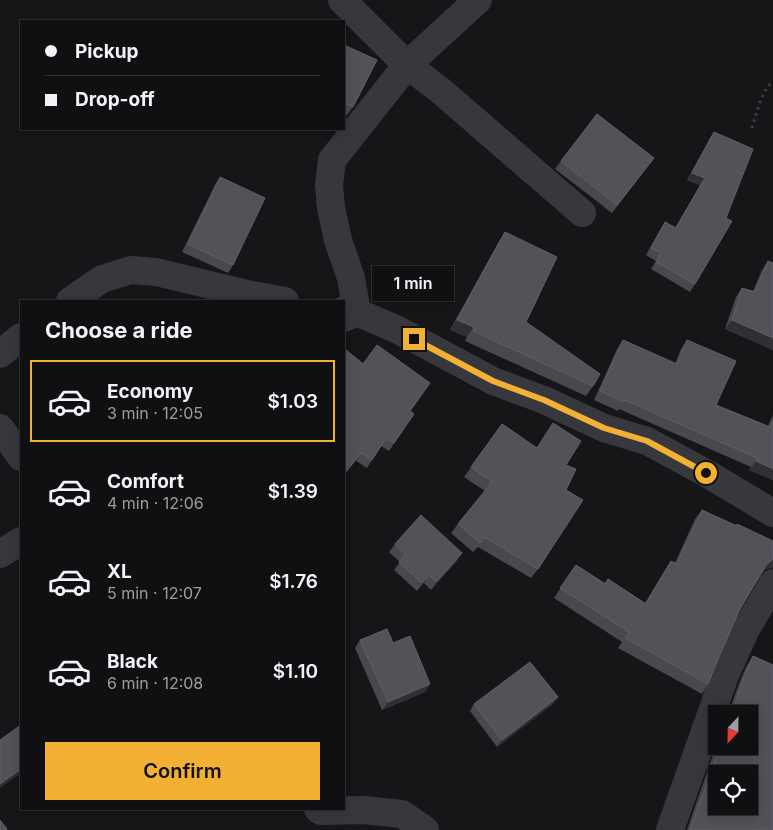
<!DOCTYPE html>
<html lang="en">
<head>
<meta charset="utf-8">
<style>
  body { margin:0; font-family:Inter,sans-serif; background:#1e1e20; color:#f1f3f6; height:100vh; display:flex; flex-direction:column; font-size:19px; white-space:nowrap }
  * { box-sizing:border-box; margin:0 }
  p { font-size:16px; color:#9c9d9f }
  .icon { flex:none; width:28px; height:28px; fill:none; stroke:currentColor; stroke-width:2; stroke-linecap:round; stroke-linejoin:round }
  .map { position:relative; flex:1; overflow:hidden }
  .panel { position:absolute; left:20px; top:300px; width:325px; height:510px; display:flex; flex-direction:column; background:#101012; border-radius:0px; box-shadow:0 2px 12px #0003,0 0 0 1px #303032 }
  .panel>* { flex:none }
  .banner { position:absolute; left:20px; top:20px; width:325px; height:110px; border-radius:0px; box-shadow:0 2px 12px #0003,0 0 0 1px #303032; display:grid; align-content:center; height:110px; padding:0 25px; background:#101012 }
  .needle { width:32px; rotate:202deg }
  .tools { position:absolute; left:708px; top:705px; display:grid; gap:10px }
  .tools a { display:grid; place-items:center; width:50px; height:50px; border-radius:0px; background:#101012; box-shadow:0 2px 12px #0003,0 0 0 1px #303032; font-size:25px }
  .end { position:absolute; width:22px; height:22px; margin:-11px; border:6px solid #f2b134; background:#111; box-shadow:0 0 0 2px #111 }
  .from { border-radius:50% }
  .bubble { position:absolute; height:35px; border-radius:0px; background:#101012; box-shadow:0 2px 12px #0003,0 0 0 1px #303032; font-size:16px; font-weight:600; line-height:35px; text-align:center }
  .banner b { display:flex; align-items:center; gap:18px; height:48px; font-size:19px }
  .banner b+b { border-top:1px solid #303032 }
  .banner i { width:12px; height:12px; background:#f1f3f6 }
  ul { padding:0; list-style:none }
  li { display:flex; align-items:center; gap:15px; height:82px; margin:0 10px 8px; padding:0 15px; border:2px solid transparent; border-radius:0px }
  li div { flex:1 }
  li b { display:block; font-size:19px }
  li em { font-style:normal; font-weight:600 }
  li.current { border-color:#f2b134 }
  li>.icon { width:45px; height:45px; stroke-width:1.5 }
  h2 { padding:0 25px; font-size:22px; line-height:60px }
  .primary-button { display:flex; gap:10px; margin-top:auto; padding:10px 25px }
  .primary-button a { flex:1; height:58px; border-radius:0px; background:#f2b134; color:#111; font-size:20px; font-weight:600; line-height:58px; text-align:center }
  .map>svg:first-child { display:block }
</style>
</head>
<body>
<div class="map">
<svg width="773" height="830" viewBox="0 0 773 830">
  <rect width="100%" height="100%" fill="#161618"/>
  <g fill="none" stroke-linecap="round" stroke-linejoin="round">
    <path stroke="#3d3f44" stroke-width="3" stroke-dasharray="2.5 4" stroke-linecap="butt" d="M752,128C756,116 762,88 773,82"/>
    <path stroke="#37383d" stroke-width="28" d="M342,0L407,65L441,91L582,213
      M70,301L102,279L131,270L156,272L252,295L285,301
      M344,310L357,312L351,278L338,240L331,208L329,185L332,160L407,65L478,0
      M344,318L357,312L398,330L493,381L544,400L604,428L647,441L706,473L773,513
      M0,354L21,337
      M0,428L21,457
      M0,554L21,541
      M318,809L321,811L363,810L402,814L425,830
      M670,830L725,675L746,629L773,583"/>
  </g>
  <path fill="#47494d" d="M344,45L353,107L347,115L344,114Z
    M714,132L695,284L690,292L651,269L656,261L646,255L660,230L665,222L675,228L700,185L687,180L709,140Z
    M561,161L648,166L612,213L555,169Z
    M220,177L233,265L228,273L182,252L215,185Z
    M505,232L526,322L593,386L586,396L465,341L467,337L450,330L498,243Z
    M768,261L773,263V350L725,329L736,297L742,288L753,291L762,270Z
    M623,340L675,364L681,349L687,340L716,405L768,426L773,415V480L749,470L751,467L619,409L618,411L594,400L617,349Z
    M344,350L410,411L414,414L389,451L381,446L367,468L356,461Z
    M553,423L566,465V490L538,569L531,578L478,547L473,552L451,533L458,524L485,491L464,477L502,424L537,448Z
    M702,510L766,569L762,573L739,611L718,659L708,684L702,694L618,648L622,642L554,598L576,565L605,583L608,579L645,603L665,570L671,561L675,563L695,519Z
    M395,544L457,561L431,590L424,583L417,591L394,570L400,562L389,552Z
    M360,640L393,643L430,684L425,692L382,710L355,648Z
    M753,656L773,830H687L716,746H749V714H728L740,681L746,667Z
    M558,697L553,704L497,747L470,711L474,704Z"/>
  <path fill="#2f3033" d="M692,173L705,178L700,185L687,180Z
    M457,320L474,327L467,337L450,330Z
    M732,320L773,338V350L725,329Z
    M361,453L356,461L344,475V474Z
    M756,461L773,469V480L749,470Z
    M462,553L457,561L431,590L436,582Z
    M773,559V568L766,569L760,575L766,565Z
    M429,575L424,583L417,591L422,583Z
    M430,684L425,692L382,710L388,702Z
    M558,697L553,704L497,747L502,740Z
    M21,769V773L0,788V784Z"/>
  <path fill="#525359" stroke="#5f6168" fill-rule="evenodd" d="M344,45L377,60L353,107L344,103Z
    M597,114L654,158L617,205L561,161Z
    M714,132L753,149L726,218L732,221L695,284L656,262L661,253L651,248L665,222L676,228L705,178L692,173Z
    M220,177L265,198L233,265L188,244Z
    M505,232L557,257L526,322L600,374L593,386L473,331L474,327L457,320Z
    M768,261L773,263V338L732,320L742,288L755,292Z
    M623,340L677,364L687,340L736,361L716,405L770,427L773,421V469L756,461L757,458L625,400L624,402L600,391Z
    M377,345L430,383L410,411L414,414L394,443L386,438L372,460L361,453L344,474V350L345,349L363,364Z
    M553,423L581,441L566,465L576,469L566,490L583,500L538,569L485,537L480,543L458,524L492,482L471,467L502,424L537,448Z
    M702,510L737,526V524L773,541V559L766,565L739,611L718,659L708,684L625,638L629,632L560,588L576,565L605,584L608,579L646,604L671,561L677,564Z
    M421,515L462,553L436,582L429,575L422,583L399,562L406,554L395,544Z
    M387,629L393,643L410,636L430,684L388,702L360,640Z
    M753,656L773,665V830H690L720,746H749V714H731L747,670ZM716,774H749V806H716Z
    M530,662L558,697L502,740L474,704Z
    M21,725V769L0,784V740Z
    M0,820L7,829L6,830H0Z"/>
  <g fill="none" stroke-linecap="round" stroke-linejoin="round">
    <path stroke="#f2b134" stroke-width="6" d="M414,339L493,381L544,400L604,428L647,441L706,473"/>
  </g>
</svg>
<div class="tools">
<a><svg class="needle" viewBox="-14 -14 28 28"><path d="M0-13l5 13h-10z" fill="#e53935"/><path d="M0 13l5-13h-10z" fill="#9c9d9f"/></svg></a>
<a><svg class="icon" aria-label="locate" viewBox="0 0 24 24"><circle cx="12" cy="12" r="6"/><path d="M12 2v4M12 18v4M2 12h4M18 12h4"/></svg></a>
</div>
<i class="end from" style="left:706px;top:473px"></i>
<i class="end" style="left:414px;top:339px"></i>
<div class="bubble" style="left:372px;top:266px;width:82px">1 min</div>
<div class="banner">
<b><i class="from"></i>Pickup</b>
<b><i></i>Drop-off</b>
</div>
<section class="panel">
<h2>Choose a ride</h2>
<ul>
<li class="current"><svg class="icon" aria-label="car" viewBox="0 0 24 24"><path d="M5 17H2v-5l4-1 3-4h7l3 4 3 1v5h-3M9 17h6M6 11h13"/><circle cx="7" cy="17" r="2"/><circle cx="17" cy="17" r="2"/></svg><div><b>Economy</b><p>3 min · 12:05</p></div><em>$1.03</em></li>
<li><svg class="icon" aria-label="car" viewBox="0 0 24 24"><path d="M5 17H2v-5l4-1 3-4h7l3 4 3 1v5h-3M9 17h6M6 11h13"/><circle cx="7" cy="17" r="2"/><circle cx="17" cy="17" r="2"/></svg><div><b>Comfort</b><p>4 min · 12:06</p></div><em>$1.39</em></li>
<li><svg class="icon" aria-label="car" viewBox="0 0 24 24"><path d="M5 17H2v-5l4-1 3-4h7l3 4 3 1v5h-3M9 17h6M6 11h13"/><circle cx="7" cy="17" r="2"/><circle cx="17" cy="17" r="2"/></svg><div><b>XL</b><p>5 min · 12:07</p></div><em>$1.76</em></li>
<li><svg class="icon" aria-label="car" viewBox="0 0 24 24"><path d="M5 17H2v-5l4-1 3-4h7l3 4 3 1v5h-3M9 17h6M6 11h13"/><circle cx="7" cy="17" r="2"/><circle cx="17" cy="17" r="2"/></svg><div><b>Black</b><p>6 min · 12:08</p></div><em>$1.10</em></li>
</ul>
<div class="primary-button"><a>Confirm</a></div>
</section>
</div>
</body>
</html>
